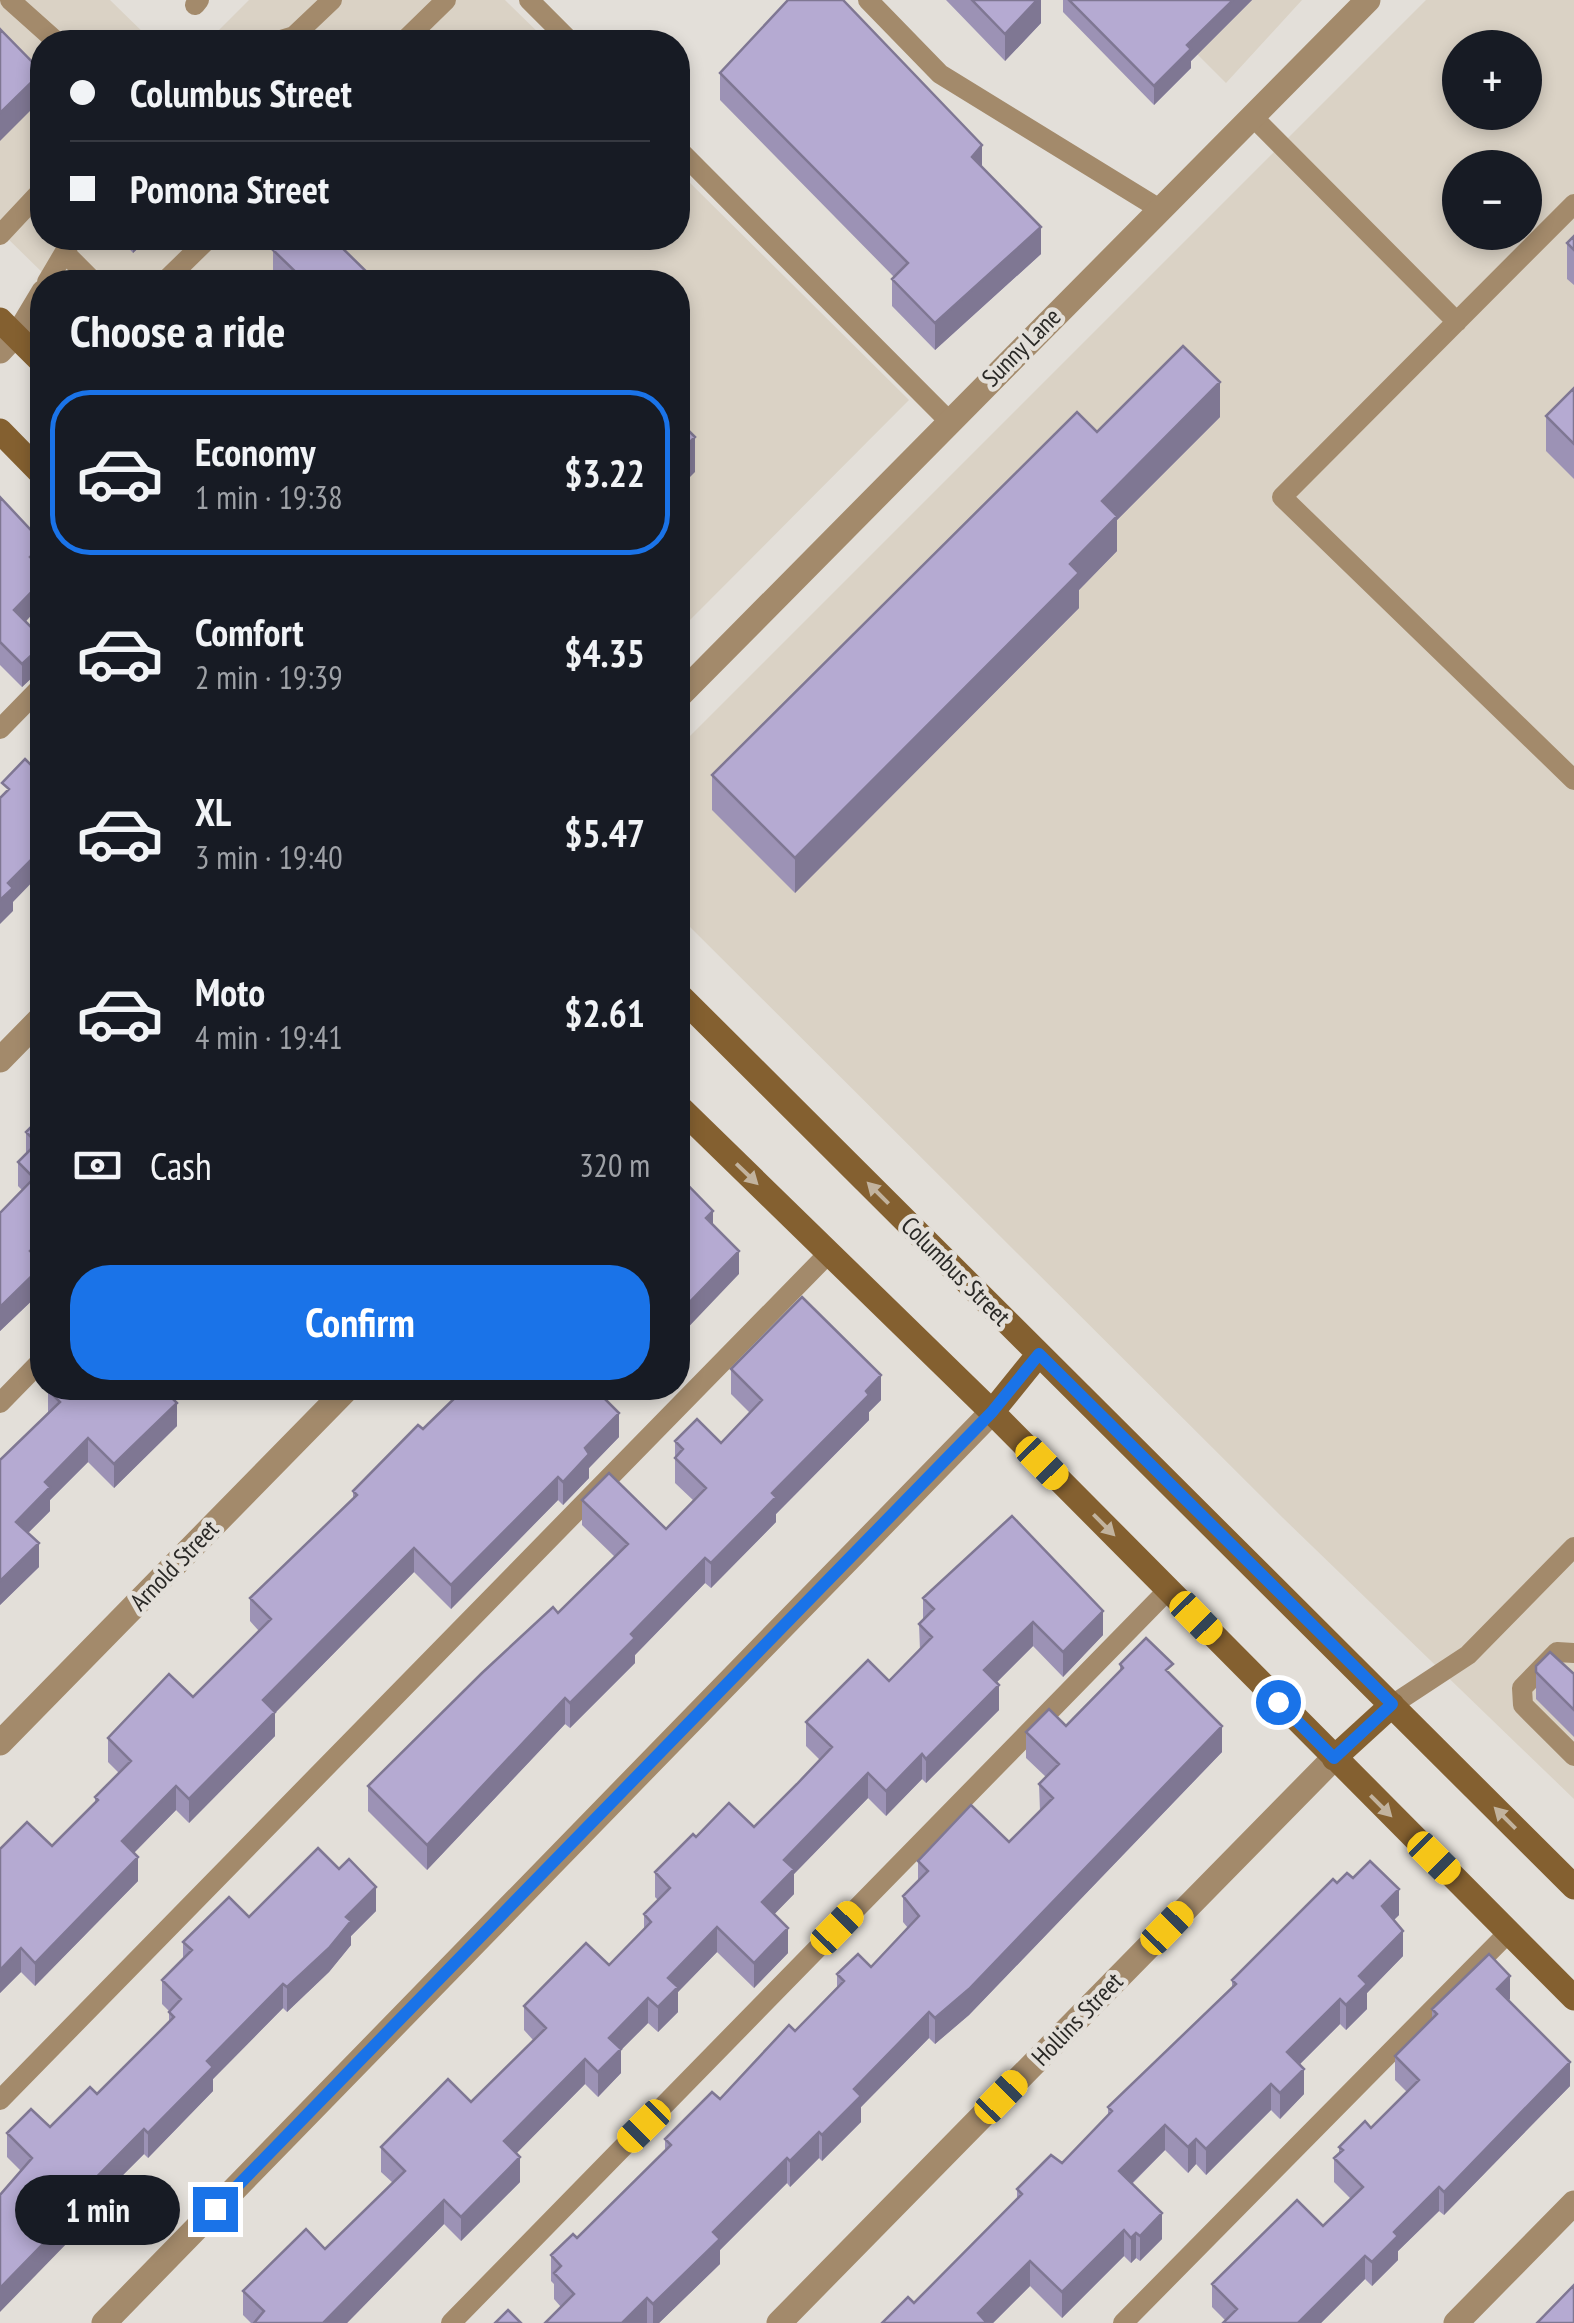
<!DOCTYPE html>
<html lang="en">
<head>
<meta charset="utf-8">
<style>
  body { margin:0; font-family:"PT Sans Narrow",sans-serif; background:#20242c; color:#f1f3f6; height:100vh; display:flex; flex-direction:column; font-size:38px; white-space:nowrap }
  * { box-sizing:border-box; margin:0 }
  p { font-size:32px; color:#9ea1a6 }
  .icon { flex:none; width:55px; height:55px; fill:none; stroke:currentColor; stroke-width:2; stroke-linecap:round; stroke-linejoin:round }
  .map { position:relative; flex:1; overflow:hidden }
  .side { position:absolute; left:30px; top:270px; width:660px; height:1130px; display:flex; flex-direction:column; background:#171b24; border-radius:40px; box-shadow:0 5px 15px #0003 }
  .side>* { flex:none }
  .hud { position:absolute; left:30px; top:30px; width:660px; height:220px; border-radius:40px; box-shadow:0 5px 15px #0003; display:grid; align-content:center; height:220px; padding:0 40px; background:#171b24 }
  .tools { position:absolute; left:1442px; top:30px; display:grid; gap:20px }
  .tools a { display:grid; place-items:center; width:100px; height:100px; border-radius:50%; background:#171b24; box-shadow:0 5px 15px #0003; font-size:50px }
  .end { position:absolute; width:45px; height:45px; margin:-22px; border:12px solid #1a73e8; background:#fff; box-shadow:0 0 0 5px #fff }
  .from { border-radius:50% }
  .bubble { position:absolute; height:70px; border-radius:35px; background:#171b24; box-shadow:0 5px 15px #0003; font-size:32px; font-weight:700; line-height:70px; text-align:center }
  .car { position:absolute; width:30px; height:60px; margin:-30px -15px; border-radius:12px; box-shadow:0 0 8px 2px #0007; background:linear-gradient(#f5c518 24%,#345 0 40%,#f5c518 0 76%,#345 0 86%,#f5c518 0) }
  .hud b { display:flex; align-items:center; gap:35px; height:95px; font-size:38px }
  .hud b+b { border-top:2px solid #363941 }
  .hud i { width:25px; height:25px; background:#f1f3f6 }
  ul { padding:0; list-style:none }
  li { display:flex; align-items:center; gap:30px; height:165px; margin:0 20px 15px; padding:0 20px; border:5px solid transparent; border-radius:40px }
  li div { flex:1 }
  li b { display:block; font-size:38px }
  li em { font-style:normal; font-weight:700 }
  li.selected { border-color:#1a73e8 }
  li>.icon { width:90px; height:90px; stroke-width:1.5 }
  h2 { padding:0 40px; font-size:45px; line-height:120px }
  .pay { display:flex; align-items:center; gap:25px; height:110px; padding:0 40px; font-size:38px }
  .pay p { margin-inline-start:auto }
  .action { display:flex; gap:20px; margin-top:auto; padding:20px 40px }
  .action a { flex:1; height:115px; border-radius:40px; background:#1a73e8; color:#fff; font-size:40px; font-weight:700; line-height:115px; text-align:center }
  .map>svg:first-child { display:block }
</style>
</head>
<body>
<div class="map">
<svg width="1574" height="2323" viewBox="0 0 1574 2323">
  <rect width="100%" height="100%" fill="#e3dfd9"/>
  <path fill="#dad2c5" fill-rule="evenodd" d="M0,0H110L153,42H42V238H678V171L909,400L678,632V282H52L0,231Z
    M249,0H505L548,42H207Z
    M1143,0H1302L1226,83Z
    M1426,0H1574V1799L1283,1518L678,915V748ZM1460,48H1525V112H1460ZM1460,168H1525V232H1460Z"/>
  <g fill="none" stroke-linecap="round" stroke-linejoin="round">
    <path stroke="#a38a6b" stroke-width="20" d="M10,0L57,42
      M529,0L571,42
      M868,0L940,74L1158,208
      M195,5L199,0
      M274,42L294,36L332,0
      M403,42L446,0
      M1252,116L1457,322
      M678,149L949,421
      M1574,204L1282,497L1574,780
      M0,235L42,190
      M65,253L94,282
      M47,282L73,238
      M164,282L209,238
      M42,290L15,335L42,323
      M0,729L42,686
      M0,1403L42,1360
      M1574,1653L1557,1652L1522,1688L1523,1705L1574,1756
      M1392,1705L1468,1655L1574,1547
      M0,2100L829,1253
      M451,2323L1168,1590
      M1123,2323L1509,1932"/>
    <path stroke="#a38a6b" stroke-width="25" d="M0,351L15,335
      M0,1060L42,1017
      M0,1743L348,1388
      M104,2323L992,1412
      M779,2323L1334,1758
      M1456,2323L1574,2203"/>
    <path stroke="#a38a6b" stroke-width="25" d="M678,697L1368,0"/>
    <path stroke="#846030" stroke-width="25" d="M0,320L42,362
      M0,431L42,474
      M678,994L1574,1887
      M678,1106L992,1412L1574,1998
      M992,1412L1039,1354
      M1334,1758L1392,1705"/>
  </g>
  <path fill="#9c92b5" d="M946,0H1041V23L1005,61Z
    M1063,0H1252L1191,61V68L1154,105L1063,12Z
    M720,73L982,167L1041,254L935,350L892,306V279L894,277L720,100Z
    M1574,236V285L1567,279V243Z
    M108,238H157L146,241L133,253L123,242L117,247Z
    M273,250L377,282H279L273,277Z
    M1574,388V479L1546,451V416Z
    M1220,417L1117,520V551L1079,590V608L795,893L712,810V775L1097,432Z
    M0,497L25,622L42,638V674L37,673L22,687L0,665Z
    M42,1116V1291L0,1331V1213L22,1190L18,1186V1162L26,1154V1132Z
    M731,1369L881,1400L869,1412V1420L776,1514V1522L711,1588L705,1583L635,1655V1663L570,1728L565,1724L427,1870L368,1811V1786L558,1613L615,1557L582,1525V1500L666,1529L694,1501L675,1483V1441L721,1443L750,1413L731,1394Z
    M48,1388H172L167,1393L177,1426L114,1488L88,1462L50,1500V1511L28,1533L39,1567L0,1605L48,1414Z
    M423,1429L619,1437L589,1468V1478L563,1505L558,1500L451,1609L414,1572L275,1713V1736L189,1823L176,1810L134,1853L138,1881L35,1986L21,1972L0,1993V1849L52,1846L95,1803V1797L119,1773L108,1762V1738L193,1697L259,1631L250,1621V1598L353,1498V1491Z
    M923,1598L1103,1635L1063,1677L1033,1646L996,1683L999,1710L926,1783L922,1779L886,1816L868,1798L794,1874V1894L774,1914L788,1953L754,1988L717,1952L678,1992V2012L658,2032L648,2023L621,2050V2073L598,2097L585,2084L516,2153L520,2182L461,2241L444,2224L347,2323H251L243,2315V2291L325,2249L393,2183L381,2172V2147L471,2102L533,2040L524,2030V2006L609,1965L644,1929V1914L658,1900L655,1897V1872L696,1837L754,1827L820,1760L806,1746V1722L889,1681L920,1650L919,1624L923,1620Z
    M1120,1664L1173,1676L1222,1752L969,2015L935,2044L929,2038L861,2107V2122L822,2161L819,2158L790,2187L787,2183L720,2250V2264L659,2323H545L561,2307L554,2299V2284L551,2281V2255L577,2238L665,2151V2139L720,2099L795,2031L837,1987V1974L871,1967L908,1928L903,1922V1896L918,1882V1861L1009,1842L1040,1811L1039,1784L1046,1777L1026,1758V1732L1066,1726L1120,1672Z
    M1536,1666L1574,1674V1737L1536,1699Z
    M1337,1883L1399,1915L1394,1920L1403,1956L1367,1993V2009L1346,2030L1340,2024L1300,2064L1304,2094L1280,2119L1271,2110L1206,2175L1196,2164L1188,2173L1165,2150L1132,2184L1162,2239L1140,2261L1136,2258L1131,2263L1124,2256L1062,2318L1030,2286L993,2323H882L914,2303L1017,2199V2189L1062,2163L1108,2115V2107L1232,1987V1980Z
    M376,1911L351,1936V1945L329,1972L287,2012L283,2008L213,2079V2091L148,2158L144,2154L73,2225V2237L21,2171L7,2157V2133L50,2127L97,2094L169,2022V2011L162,2004V1980L183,1959V1942L249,1917Z
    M1510,1999L1508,2001L1570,2086L1444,2215L1439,2211L1398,2251V2260L1372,2286L1365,2279L1321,2323L1226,2321L1212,2307V2284L1323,2226L1351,2199L1334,2182V2158L1339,2154V2147L1371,2128L1407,2092L1395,2080V2056L1432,2020V2009Z"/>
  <path fill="#7f7793" d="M1037,0H1041V23L1005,61V34Z
    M1233,0H1252L1191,61V68L1154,105V86L1187,45Z
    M42,72V99L0,141V113Z
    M982,145V172L972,157Z
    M1041,227V254L935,350V323Z
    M117,238H123V242L117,247Z
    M133,238H157L146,241L133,253Z
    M1220,382V417L1117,520V551L1079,590V608L795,893V858L1070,564L1102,501Z
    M695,437V472L678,489V454Z
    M42,545V568L30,557Z
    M42,581V604L14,634V610Z
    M37,650V673L22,687V664Z
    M42,849V872L13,902V911L0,924V900L8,883Z
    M713,1211V1235L706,1218Z
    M42,1239V1264L30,1251Z
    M739,1251V1274L678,1338V1314Z
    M42,1266V1291L0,1331V1307Z
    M881,1375V1400L869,1412V1420L776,1514V1522L711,1588V1563L772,1493Z
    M177,1403V1426L114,1488V1464Z
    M619,1413V1437L589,1468V1478L563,1505V1482L585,1448Z
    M88,1438V1462L50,1500V1511L16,1545V1522L45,1482Z
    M558,1477V1500L451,1609V1585Z
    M39,1543V1567L0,1605V1581Z
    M414,1548V1572L275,1713V1736L189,1823V1799L263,1700Z
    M705,1558V1583L635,1655V1663L570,1728V1703L631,1634Z
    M1103,1611V1635L1063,1677V1652Z
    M1033,1622V1646L984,1695V1670Z
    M999,1685V1710L926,1783V1759Z
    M565,1698V1724L427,1870V1845Z
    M1222,1726V1752L969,2015L935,2044V2018Z
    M922,1754V1779L886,1816V1791Z
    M868,1773V1798L794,1874V1894L762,1927V1902L784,1860Z
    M176,1786V1810L122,1865V1841Z
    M138,1857V1881L35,1986V1963Z
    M376,1887V1911L351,1936V1945L329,1972L287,2012V1987L346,1917Z
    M1399,1889V1915L1382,1931V1906Z
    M717,1927V1952L678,1992V2012L658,2032V2007L668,1978Z
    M788,1928V1953L754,1988V1963Z
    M1403,1931V1956L1367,1993V2009L1346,2030V2005L1359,1976Z
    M21,1948V1972L0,1993V1970Z
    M1510,1976V1999L1497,2012V1989Z
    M283,1984V2008L213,2079V2091L148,2158V2133L207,2061Z
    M648,1998V2023L621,2050V2073L598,2097V2072L609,2038Z
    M1340,1999V2024L1287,2077V2052Z
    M929,2012V2038L861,2107V2122L822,2161V2135L854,2089Z
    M585,2059V2084L504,2166V2141Z
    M1570,2062V2086L1444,2215V2192Z
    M1304,2069V2094L1280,2119V2093Z
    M1271,2084V2110L1206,2175V2149Z
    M1165,2125V2150L1119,2196V2171Z
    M144,2129V2154L73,2225V2237L0,2312V2288L67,2207Z
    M819,2132V2158L790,2187V2161Z
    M1196,2139V2164L1188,2173V2147Z
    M520,2157V2182L461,2241V2217Z
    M787,2158V2183L720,2250V2264L659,2323H653V2304L713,2232Z
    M1439,2187V2211L1398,2251V2260L1372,2286V2262L1394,2232Z
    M444,2200V2224L347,2323H324Z
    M1162,2213V2239L1140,2261V2236Z
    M1124,2230V2256L1062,2318V2292Z
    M1136,2233V2258L1131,2263V2238Z
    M1365,2256V2279L1321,2323H1298Z
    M1030,2261V2286L993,2323H978V2313Z
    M647,2298V2323H622Z"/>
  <path fill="#b5aad2" stroke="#7f7793" stroke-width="2.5" d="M788,0H843L982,145L972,157L1041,227L935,323L892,279L908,263L720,73Z
    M972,0H1037L1005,34Z
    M1069,0H1233L1187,45L1191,49L1154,86Z
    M0,29L42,72L0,113Z
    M1574,236V250L1567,243Z
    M286,238H332L377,282H306L273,250Z
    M1183,346L1220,382L1102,501L1117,516L1070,564L1079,573L795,858L712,775L1077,412L1097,432Z
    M1574,388V444L1546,416Z
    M678,420L695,437L678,454Z
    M0,497L42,542V545L30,557L42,569V581L14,610L42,638V651L37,650L22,664L0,642Z
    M25,759L37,771L42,765V849L8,883L13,888L0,900V798L9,789L2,783Z
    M42,1116V1239L30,1251L42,1263V1266L0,1307V1213L34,1178L18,1162L37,1143L26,1132Z
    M678,1175L713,1211L706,1218L739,1251L678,1314Z
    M802,1297L881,1375L866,1391L869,1395L772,1493L776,1497L711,1563L705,1558L631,1634L635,1638L570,1703L565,1698L427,1845L368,1786L482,1673L553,1607L558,1613L628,1544L582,1500L609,1473L666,1529L706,1488L675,1458L683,1449L675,1441L697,1419L721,1443L762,1400L731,1369Z
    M48,1388H162L177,1403L114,1464L88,1438L45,1482L50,1487L16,1522L39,1543L0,1581V1460L60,1402L47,1389Z
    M465,1388H594L619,1413L585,1448L589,1454L563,1482L558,1477L451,1585L414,1548L263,1700L275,1712L189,1799L176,1786L122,1841L138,1857L35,1963L21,1948L0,1970V1849L27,1822L52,1846L98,1800L95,1797L131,1761L108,1738L169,1674L193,1697L271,1619L250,1598L357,1495L353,1491L418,1425L423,1429Z
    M1012,1516L1103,1611L1063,1652L1033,1622L984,1670L999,1685L926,1759L922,1754L886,1791L868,1773L784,1860L794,1869L762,1902L788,1928L754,1963L717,1927L668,1978L678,1987L658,2007L648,1998L609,2038L621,2049L598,2072L585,2059L504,2141L520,2157L461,2217L444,2200L324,2322L325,2323H254L264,2311L243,2291L306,2229L325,2249L405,2171L381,2147L448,2079L471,2102L546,2028L524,2006L586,1943L609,1965L651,1922L644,1914L670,1888L655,1872L693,1834L696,1837L729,1803L754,1827L797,1784L832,1747L806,1722L868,1660L889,1681L932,1637L919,1624L934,1609L923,1598Z
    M1146,1638L1173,1664L1166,1670L1222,1726L969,1989L935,2018L929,2012L854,2089L861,2096L822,2135L819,2132L790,2161L787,2158L713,2232L720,2239L653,2304L647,2298L622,2323H545L574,2294L554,2273L561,2266L551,2255L573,2234L577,2238L671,2145L665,2139L712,2092L720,2099L789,2025L795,2031L844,1981L837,1974L858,1954L871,1967L919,1916L903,1896L928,1871L918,1861L971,1805L1009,1842L1053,1798L1039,1784L1059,1764L1026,1732L1049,1709L1066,1726L1123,1668L1120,1664Z
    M1550,1652L1574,1674V1710L1536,1672V1666Z
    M318,1848L339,1869L349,1859L376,1887L346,1917L351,1921L329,1948L287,1987L283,1984L207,2061L213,2067L148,2133L144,2129L67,2207L73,2213L0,2288V2195L32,2158L7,2133L31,2109L50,2127L90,2087L97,2094L174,2017L169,2012L181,1999L162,1980L192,1950L183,1942L229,1897L249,1917Z
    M1370,1861L1399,1889L1382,1906L1403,1931L1359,1976L1367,1984L1346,2005L1340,1999L1287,2052L1304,2069L1280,2093L1271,2084L1206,2149L1196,2139L1188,2147L1165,2125L1119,2171L1162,2213L1140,2236L1136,2233L1131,2238L1124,2230L1062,2292L1030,2261L978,2313L987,2323H882L908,2297L914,2303L1022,2194L1017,2189L1051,2155L1062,2163L1112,2111L1108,2107L1236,1984L1232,1980L1333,1879L1337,1883L1347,1873L1353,1878Z
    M1489,1954L1510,1976L1497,1989L1570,2062L1444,2192L1439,2187L1394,2232L1398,2236L1372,2262L1365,2256L1298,2323H1223L1237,2309L1212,2284L1297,2200L1323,2226L1363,2187L1334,2158L1343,2150L1339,2147L1365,2121L1371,2128L1419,2080L1395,2056L1437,2014L1432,2009Z
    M1574,2285V2323H1537Z
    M508,2310L521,2323H495Z"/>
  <defs><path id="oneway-solid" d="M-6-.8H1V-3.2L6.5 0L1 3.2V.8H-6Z" transform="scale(2.5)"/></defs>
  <g fill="#c2b39e">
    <use href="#oneway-solid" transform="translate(747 1174) rotate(44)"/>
    <use href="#oneway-solid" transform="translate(878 1193) rotate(-135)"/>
    <use href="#oneway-solid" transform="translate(1104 1525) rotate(45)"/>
    <use href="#oneway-solid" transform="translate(1381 1806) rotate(45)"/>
    <use href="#oneway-solid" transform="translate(1505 1818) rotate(-135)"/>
  </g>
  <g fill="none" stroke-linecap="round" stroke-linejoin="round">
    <path stroke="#1a73e8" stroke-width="12" d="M215,2209L992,1412L1039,1354L1392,1704L1334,1758L1278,1702"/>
  </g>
  <g text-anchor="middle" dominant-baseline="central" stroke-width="9" stroke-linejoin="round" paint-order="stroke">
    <g font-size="25" fill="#2a2926" stroke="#e3dfd9">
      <text transform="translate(1021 347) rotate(-45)">Sunny Lane</text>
      <text transform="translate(956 1271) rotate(45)">Columbus Street</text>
      <text transform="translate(174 1565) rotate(-46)">Arnold Street</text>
      <text transform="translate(1077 2019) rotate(-46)">Hollins Street</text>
    </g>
  </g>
</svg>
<div class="tools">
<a>+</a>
<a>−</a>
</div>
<i class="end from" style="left:1278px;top:1702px"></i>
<i class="end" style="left:215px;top:2209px"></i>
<div class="bubble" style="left:15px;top:2175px;width:165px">1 min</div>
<i class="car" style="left:1042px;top:1463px;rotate:136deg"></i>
<i class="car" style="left:1196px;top:1618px;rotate:136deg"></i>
<i class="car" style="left:1434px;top:1858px;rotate:135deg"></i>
<i class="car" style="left:837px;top:1928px;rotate:44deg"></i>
<i class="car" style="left:1167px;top:1928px;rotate:44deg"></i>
<i class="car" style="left:1001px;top:2097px;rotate:44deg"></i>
<i class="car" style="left:644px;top:2126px;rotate:225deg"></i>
<div class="hud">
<b><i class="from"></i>Columbus Street</b>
<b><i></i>Pomona Street</b>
</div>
<section class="side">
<h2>Choose a ride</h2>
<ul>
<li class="selected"><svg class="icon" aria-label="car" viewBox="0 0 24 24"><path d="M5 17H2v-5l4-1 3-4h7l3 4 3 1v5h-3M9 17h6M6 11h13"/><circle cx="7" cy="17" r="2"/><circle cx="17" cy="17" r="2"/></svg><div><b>Economy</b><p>1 min · 19:38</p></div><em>$3.22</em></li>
<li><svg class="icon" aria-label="car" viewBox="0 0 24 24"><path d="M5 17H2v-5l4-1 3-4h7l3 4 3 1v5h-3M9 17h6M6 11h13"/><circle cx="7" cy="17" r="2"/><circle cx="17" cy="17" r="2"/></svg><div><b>Comfort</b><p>2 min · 19:39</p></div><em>$4.35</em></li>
<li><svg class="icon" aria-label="car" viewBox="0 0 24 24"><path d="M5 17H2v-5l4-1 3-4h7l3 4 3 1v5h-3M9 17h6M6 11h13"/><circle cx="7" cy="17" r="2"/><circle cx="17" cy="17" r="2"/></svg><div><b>XL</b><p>3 min · 19:40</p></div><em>$5.47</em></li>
<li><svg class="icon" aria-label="car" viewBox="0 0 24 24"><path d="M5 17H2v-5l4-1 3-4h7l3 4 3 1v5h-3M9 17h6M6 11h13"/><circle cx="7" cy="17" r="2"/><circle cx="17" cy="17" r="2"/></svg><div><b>Moto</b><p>4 min · 19:41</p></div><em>$2.61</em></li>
</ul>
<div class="pay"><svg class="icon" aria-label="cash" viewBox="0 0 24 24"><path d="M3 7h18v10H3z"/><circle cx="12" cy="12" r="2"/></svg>Cash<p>320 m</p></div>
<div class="action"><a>Confirm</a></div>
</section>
</div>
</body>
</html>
